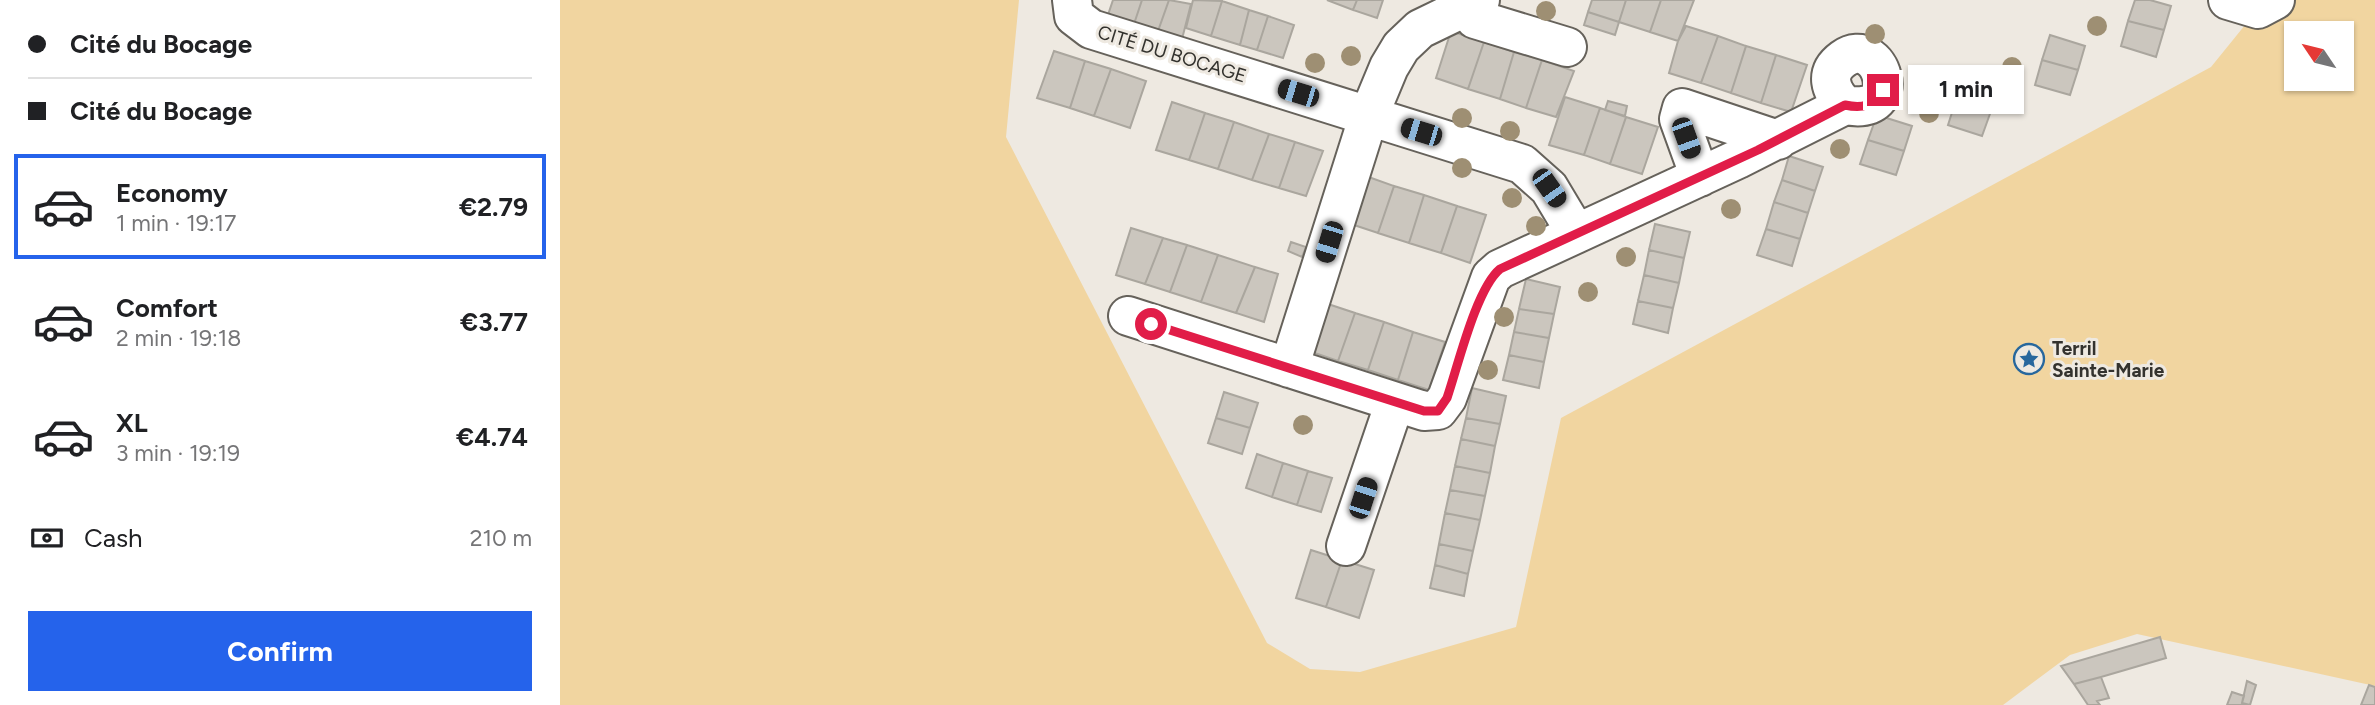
<!DOCTYPE html>
<html lang="en">
<head>
<meta charset="utf-8">
<style>
  body { margin:0; font-family:Figtree,sans-serif; background:#f2f2f2; color:#202124; height:100vh; display:flex; flex-direction:column; font-size:26px; white-space:nowrap }
  * { box-sizing:border-box; margin:0 }
  p { font-size:23px; color:#757577 }
  .icon { flex:none; width:38px; height:38px; fill:none; stroke:currentColor; stroke-width:2; stroke-linecap:round; stroke-linejoin:round }
  .map { position:relative; flex:1; overflow:hidden }
  .side { display:flex; flex-direction:column; background:#fff; width:560px }
  .side>* { flex:none }
  .top-card { display:grid; align-content:center; height:154px; padding:0 28px; background:#fff }
  .needle { width:46px; rotate:305deg }
  .fabs { position:absolute; left:1724px; top:21px; display:grid; gap:14px }
  .fabs a { display:grid; place-items:center; width:70px; height:70px; border-radius:0px; background:#fff; box-shadow:0 2px 5px #0004; font-size:35px }
  .end { position:absolute; width:32px; height:32px; margin:-16px; border:9px solid #e11d48; background:#fff; box-shadow:0 0 0 4px #fff }
  .from { border-radius:50% }
  .bubble { position:absolute; height:49px; border-radius:0px; background:#fff; box-shadow:0 2px 5px #0004; font-size:23px; font-weight:700; line-height:49px; text-align:center }
  .car { position:absolute; width:21px; height:42px; margin:-21px -10px; border-radius:9px; box-shadow:0 0 5px 2px #0007; background:linear-gradient(#222 24%,#8ab4d8 0 40%,#222 0 76%,#8ab4d8 0 86%,#222 0) }
  .top-card b { display:flex; align-items:center; gap:24px; height:66px; font-size:26px }
  .top-card b+b { border-top:2px solid #e0e0e0 }
  .top-card i { width:18px; height:18px; background:#202124 }
  ul { padding:0; list-style:none }
  li { display:flex; align-items:center; gap:21px; height:105px; margin:0 14px 10px; padding:0 14px; border:4px solid transparent; border-radius:0px }
  li div { flex:1 }
  li b { display:block; font-size:26px }
  li em { font-style:normal; font-weight:700 }
  li.active { border-color:#2563eb }
  li>.icon { width:63px; height:63px; stroke-width:1.5 }
  .pay { display:flex; align-items:center; gap:18px; height:77px; padding:0 28px; font-size:26px }
  .pay p { margin-inline-start:auto }
  .cta { display:flex; gap:14px; margin-top:auto; padding:14px 28px }
  .cta a { flex:1; height:80px; border-radius:0px; background:#2563eb; color:#fff; font-size:28px; font-weight:700; line-height:80px; text-align:center }
  main { display:flex; flex:1; min-height:0 }
  .map>svg:first-child { display:block }
</style>
</head>
<body>
<main>
<section class="side">
<div class="top-card">
<b><i class="from"></i>Cité du Bocage</b>
<b><i></i>Cité du Bocage</b>
</div>
<ul>
<li class="active"><svg class="icon" aria-label="car" viewBox="0 0 24 24"><path d="M5 17H2v-5l4-1 3-4h7l3 4 3 1v5h-3M9 17h6M6 11h13"/><circle cx="7" cy="17" r="2"/><circle cx="17" cy="17" r="2"/></svg><div><b>Economy</b><p>1 min · 19:17</p></div><em>€2.79</em></li>
<li><svg class="icon" aria-label="car" viewBox="0 0 24 24"><path d="M5 17H2v-5l4-1 3-4h7l3 4 3 1v5h-3M9 17h6M6 11h13"/><circle cx="7" cy="17" r="2"/><circle cx="17" cy="17" r="2"/></svg><div><b>Comfort</b><p>2 min · 19:18</p></div><em>€3.77</em></li>
<li><svg class="icon" aria-label="car" viewBox="0 0 24 24"><path d="M5 17H2v-5l4-1 3-4h7l3 4 3 1v5h-3M9 17h6M6 11h13"/><circle cx="7" cy="17" r="2"/><circle cx="17" cy="17" r="2"/></svg><div><b>XL</b><p>3 min · 19:19</p></div><em>€4.74</em></li>
</ul>
<div class="pay"><svg class="icon" aria-label="cash" viewBox="0 0 24 24"><path d="M3 7h18v10H3z"/><circle cx="12" cy="12" r="2"/></svg>Cash<p>210 m</p></div>
<div class="cta"><a>Confirm</a></div>
</section>
<div class="map">
<svg width="1815" height="705" viewBox="0 0 1815 705">
  <rect width="100%" height="100%" fill="#eee9e1"/>
  <path fill="#f1d5a0" fill-rule="evenodd" d="M0,0H459L446,137L707,643L750,669L800,672L956,627L1001,418L1651,67L1698,9L1715,0H1815V686L1577,634L1510,655L1443,705H0ZM1736,33H1782V79H1736Z"/>
  <path fill="#cbc6be" stroke="#aaa69e" stroke-width="2" d="M553,0H582L574,24L548,15Z
    M582,0H609L598,31L574,24Z
    M609,0L631,4L622,39L598,31Z
    M633,0L662,1L651,36L626,28Z
    M767,0H797L793,10Z
    M797,0H823L817,18L793,10Z
    M1032,0H1066L1059,22L1028,12Z
    M1066,0H1101L1090,32L1059,22Z
    M1101,0H1134L1118,41L1090,32Z
    M1575,0H1590L1611,6L1604,30L1568,21Z
    M662,1L689,10L680,45L651,36Z
    M689,10L708,16L697,50L680,45Z
    M1028,12L1059,22L1055,35L1024,25Z
    M708,16L734,25L723,58L697,50Z
    M1568,21L1604,30L1596,57L1561,46Z
    M1126,26L1158,36L1141,83L1109,73L1118,41Z
    M891,31L924,42L908,89L876,78Z
    M1490,35L1525,46L1518,70L1482,60Z
    M1158,36L1186,46L1171,93L1141,83Z
    M924,42L954,52L940,99L908,89Z
    M1186,46L1216,55L1201,103L1171,93Z
    M494,51L525,61L510,108L477,98Z
    M954,52L982,60L966,108L940,99Z
    M1216,55L1247,65L1231,112L1201,103Z
    M982,60L1014,71L996,117L966,108Z
    M1482,60L1518,70L1510,95L1475,85Z
    M525,61L551,69L534,116L510,108Z
    M551,69L586,81L570,128L534,116Z
    M1403,75L1439,86L1431,111L1396,100Z
    M1005,97L1040,108L1024,155L989,145Z
    M1396,100L1431,111L1422,136L1388,125Z
    M1048,101L1067,106L1065,116L1045,110Z
    M612,102L645,113L629,160L596,150Z
    M1040,108L1066,117L1050,164L1024,155Z
    M645,113L674,122L658,169L629,160Z
    M1317,115L1352,126L1344,151L1308,140Z
    M1066,117L1098,127L1082,174L1050,164Z
    M674,122L709,134L692,180L658,169Z
    M709,134L735,142L719,188L692,180Z
    M1308,140L1344,151L1336,175L1300,164Z
    M735,142L763,151L746,196L719,188Z
    M1229,156L1263,167L1255,191L1222,180Z
    M803,175L834,186L818,233L788,223Z
    M1222,180L1255,191L1248,213L1214,202Z
    M834,186L864,195L849,243L818,233Z
    M864,195L897,206L881,253L849,243Z
    M1214,202L1248,213L1240,239L1206,229Z
    M897,206L926,215L910,263L881,253Z
    M1095,224L1130,232L1124,258L1089,250Z
    M571,228L603,238L585,284L556,275Z
    M1206,229L1240,239L1232,266L1197,255Z
    M603,238L627,245L610,292L585,284Z
    M731,242L746,247L742,257L728,251Z
    M627,245L658,255L641,302L610,292Z
    M1089,250L1124,258L1119,283L1084,275Z
    M658,255L695,267L676,313L641,302Z
    M695,267L718,274L704,322L676,313Z
    M1084,275L1119,283L1113,308L1078,301Z
    M966,279L1000,287L994,314L959,309Z
    M1078,301L1113,308L1108,333L1073,324Z
    M762,302L795,313L778,361L746,350Z
    M959,309L994,314L989,338L954,332Z
    M795,313L824,322L808,370L778,361Z
    M824,322L853,332L838,380L808,370Z
    M853,332L885,342L869,390L838,380Z
    M954,332L989,338L984,362L949,355Z
    M949,355L984,362L979,388L943,380Z
    M912,388L946,396L940,424L906,418Z
    M664,392L698,403L690,428L656,418Z
    M656,418L690,428L682,454L648,443Z
    M906,418L940,424L935,446L901,439Z
    M901,439L935,446L930,473L895,466Z
    M697,454L723,463L712,497L686,488Z
    M723,463L748,471L737,505L712,497Z
    M895,466L930,473L925,496L890,490Z
    M748,471L772,478L761,512L737,505Z
    M890,490L925,496L920,520L885,513Z
    M885,513L920,520L913,551L879,544Z
    M879,544L913,551L908,574L875,565Z
    M751,550L782,560L766,607L736,598Z
    M782,560L814,570L799,618L766,607Z
    M875,565L908,574L904,596L870,588Z
    M1600,637L1606,658L1541,677L1514,684L1501,666Z
    M1541,677L1549,698L1537,701L1540,705H1528L1514,684Z
    M1687,681L1696,685L1690,705L1682,703Z
    M1809,685L1815,687V705H1801Z
    M1672,692L1684,696L1682,703L1686,705H1667Z"/>
  <g fill="none" stroke-linecap="round" stroke-linejoin="round">
    <g stroke="#66625b" stroke-width="42">
      <path id="minor" d="M512,0L514,16L531,29L962,164L989,188L1016,233
        M1668,0L1698,9L1715,0
        M909,5L915,19L1007,47
        M1140,177L1119,119L1122,108L1218,140
        M568,316L864,411L878,410L887,398L931,277L940,269L1178,159L1285,105C1349,118 1320,32 1283,59C1264,73 1270,91 1285,105
        M729,368L809,115L829,67L841,47L860,29L920,0
        M786,546L835,402"/>
    </g>
    <use href="#minor" stroke="#fff" stroke-width="38"/>
  </g>
  <g fill="#9e8f73">
    <circle cx="986" cy="11" r="10"/>
    <circle cx="1537" cy="26" r="10"/>
    <circle cx="1315" cy="34" r="10"/>
    <circle cx="791" cy="56" r="10"/>
    <circle cx="755" cy="63" r="10"/>
    <circle cx="1452" cy="67" r="10"/>
    <circle cx="1369" cy="113" r="10"/>
    <circle cx="902" cy="118" r="10"/>
    <circle cx="950" cy="131" r="10"/>
    <circle cx="1280" cy="149" r="10"/>
    <circle cx="902" cy="168" r="10"/>
    <circle cx="952" cy="198" r="10"/>
    <circle cx="1171" cy="209" r="10"/>
    <circle cx="976" cy="226" r="10"/>
    <circle cx="1066" cy="257" r="10"/>
    <circle cx="1028" cy="292" r="10"/>
    <circle cx="944" cy="317" r="10"/>
    <circle cx="928" cy="370" r="10"/>
    <circle cx="743" cy="425" r="10"/>
  </g>
  <g fill="none" stroke-linecap="round" stroke-linejoin="round">
    <path stroke="#e11d48" stroke-width="9" d="M591,324L864,411H878L887,398C898,366 916,289 940,269L1198,150L1285,105C1303,109 1312,106 1323,90"/>
  </g>
  <defs>
    <g id="sight-ring" transform="scale(1.575)"><circle r="9.5" fill="#eee9e1" stroke="#27679d" stroke-width="1.5"/><path d="M0-6L1.8-2.2L6-1.7L2.9 1.2L3.7 5.4L0 3.3L-3.7 5.4L-2.9 1.2L-6-1.7L-1.8-2.2Z" fill="#27679d"/></g>
  </defs>
  <g fill-rule="evenodd">
    <use href="#sight-ring" x="1469" y="359"/>
  </g>
  <g text-anchor="middle" dominant-baseline="central" stroke-width="6" stroke-linejoin="round" paint-order="stroke">
    <g font-size="19" fill="#33322e" stroke="#eee9e1">
      <text transform="translate(612 54) rotate(17)">CITÉ DU BOCAGE</text>
    </g>
    <g font-size="19" font-weight="bold" fill="#33322e" stroke="#eee9e1" text-anchor="start">
      <text x="1492" y="348">Terril<tspan x="1492" dy="22">Sainte-Marie</tspan></text>
    </g>
  </g>
</svg>
<div class="fabs">
<a><svg class="needle" viewBox="-14 -14 28 28"><path d="M0-13l5 13h-10z" fill="#e53935"/><path d="M0 13l5-13h-10z" fill="#757577"/></svg></a>
</div>
<i class="end from" style="left:591px;top:324px"></i>
<i class="end" style="left:1323px;top:90px"></i>
<div class="bubble" style="left:1348px;top:65px;width:116px">1 min</div>
<i class="car" style="left:738px;top:93px;rotate:287deg"></i>
<i class="car" style="left:861px;top:132px;rotate:287deg"></i>
<i class="car" style="left:1126px;top:138px;rotate:160deg"></i>
<i class="car" style="left:989px;top:188px;rotate:145deg"></i>
<i class="car" style="left:769px;top:242px;rotate:197deg"></i>
<i class="car" style="left:803px;top:498px;rotate:18deg"></i>
</div>
</main>
</body>
</html>
